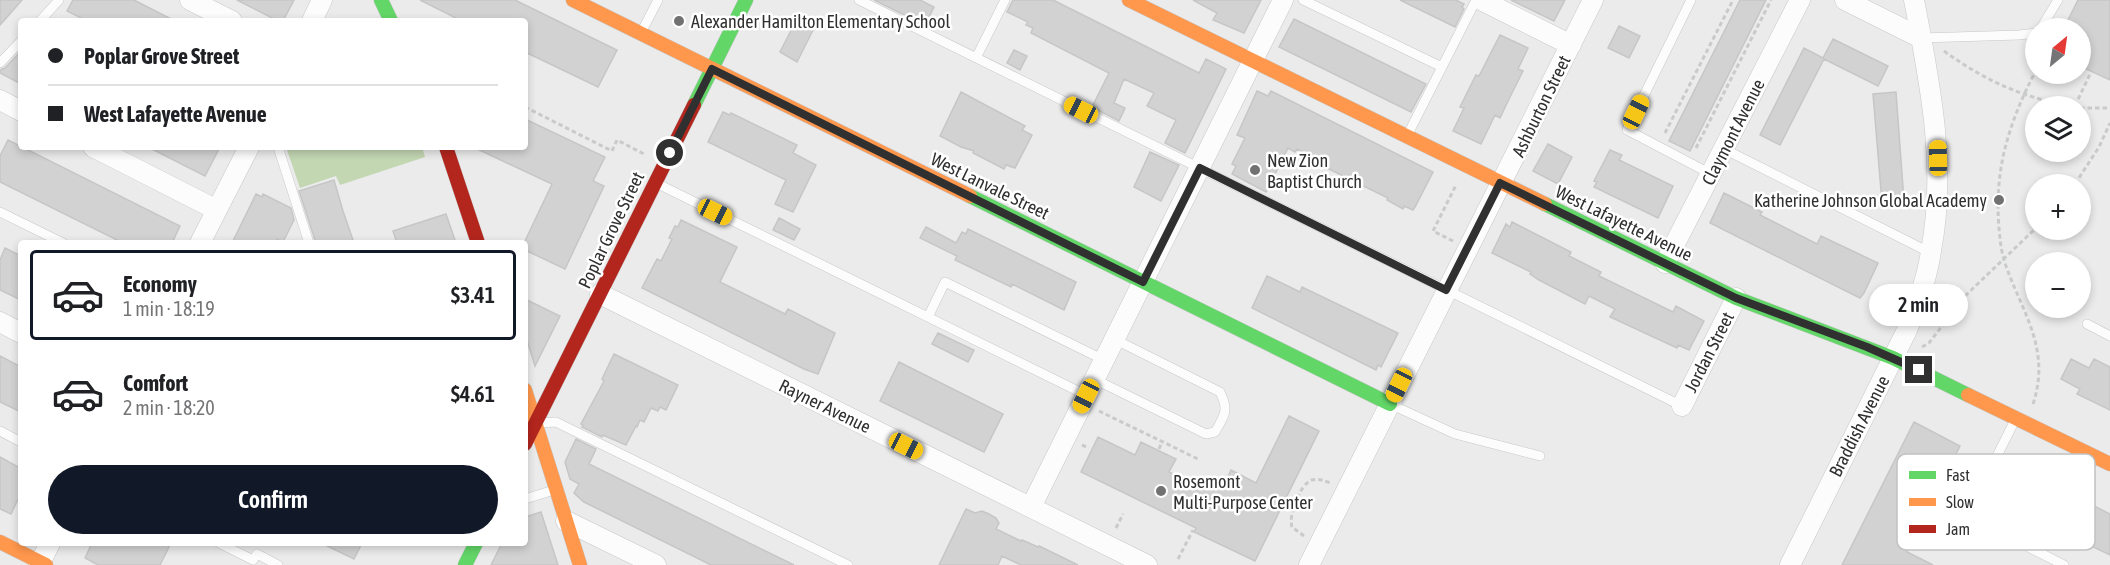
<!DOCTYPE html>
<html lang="en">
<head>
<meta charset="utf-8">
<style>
  body { margin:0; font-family:"Asap Condensed",sans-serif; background:#f2f2f2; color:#202124; height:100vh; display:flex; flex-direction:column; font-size:22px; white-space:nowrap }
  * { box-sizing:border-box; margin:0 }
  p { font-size:20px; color:#757577 }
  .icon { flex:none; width:33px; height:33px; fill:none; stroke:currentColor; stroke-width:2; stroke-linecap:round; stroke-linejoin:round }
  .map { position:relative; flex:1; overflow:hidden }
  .drawer { position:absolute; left:18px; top:240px; width:510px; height:306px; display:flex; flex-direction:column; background:#fff; border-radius:6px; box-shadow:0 3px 9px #0003 }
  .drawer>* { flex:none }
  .top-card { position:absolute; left:18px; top:18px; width:510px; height:132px; border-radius:6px; box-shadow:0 3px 9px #0003; display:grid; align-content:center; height:132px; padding:0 30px; background:#fff }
  .needle { width:39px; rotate:29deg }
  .controls { position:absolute; left:2025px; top:18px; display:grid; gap:12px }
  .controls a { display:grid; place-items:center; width:66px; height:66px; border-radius:50%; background:#fff; box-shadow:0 3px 9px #0003; font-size:30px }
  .end { position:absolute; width:27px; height:27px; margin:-14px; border:8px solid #303031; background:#fff; box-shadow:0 0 0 3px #fff }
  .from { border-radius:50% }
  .bubble { position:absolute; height:42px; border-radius:21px; background:#fff; box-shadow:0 3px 9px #0003; font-size:20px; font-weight:600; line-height:42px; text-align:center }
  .car { position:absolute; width:18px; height:36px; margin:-18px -9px; border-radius:8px; box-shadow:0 0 4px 2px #0007; background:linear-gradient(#f5c518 24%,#345 0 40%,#f5c518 0 76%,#345 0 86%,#f5c518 0) }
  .top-card b { display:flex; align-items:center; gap:21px; height:57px; font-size:22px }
  .top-card b+b { border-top:2px solid #e0e0e0 }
  .top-card i { width:15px; height:15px; background:#202124 }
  ul { padding:10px 0 0; list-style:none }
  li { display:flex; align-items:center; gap:18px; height:90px; margin:0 12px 9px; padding:0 18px; border:3px solid transparent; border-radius:6px }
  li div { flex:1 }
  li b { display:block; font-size:22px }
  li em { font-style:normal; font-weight:600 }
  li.selected { border-color:#111827 }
  li>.icon { width:54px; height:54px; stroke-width:1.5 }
  .primary-button { display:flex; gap:12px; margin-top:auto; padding:12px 30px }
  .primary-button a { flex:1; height:69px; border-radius:36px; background:#111827; color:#fff; font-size:24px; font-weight:600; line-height:69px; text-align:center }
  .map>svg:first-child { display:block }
</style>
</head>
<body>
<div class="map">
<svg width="2110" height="565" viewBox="0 0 2110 565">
  <rect width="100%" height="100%" fill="#ebebec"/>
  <path fill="#c3d7b3" d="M286,147H422L425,157L340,185L336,176L300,188Z"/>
  <path fill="#d2d2d2" stroke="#c7c6c7" stroke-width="1.5" d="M0,0H22L0,25Z
    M73,0H134L175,21H87L67,11Z
    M237,0H294L283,21H278Z
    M420,0H515L617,50L598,87L525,52V21H454L456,18Z
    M874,0H920L934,7L925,25Z
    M1013,0H1053L1199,73L1206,59L1226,69L1185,153L1165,143L1176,120L1147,106L1154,93L1124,79L1114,103L1125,108L1119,121L1092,107L1109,73L1031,33L1033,28L1026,25L1028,22L1007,12Z
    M1193,0H1261L1244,33L1213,20L1217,13Z
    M1400,0H1456L1464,4L1462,7L1464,9L1455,27Z
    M1511,0H1565L1554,21Z
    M1740,0H1766L1690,151L1669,141Z
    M2078,0H2110V80L2080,66V28H2064Z
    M797,19L814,28L797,62L780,52Z
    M1294,19L1426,84L1411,112L1279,47Z
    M1619,26L1640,36L1629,58L1608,48Z
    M1500,35L1528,48L1518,69L1523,71L1510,97L1500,118L1495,115L1481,144L1453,131L1464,108L1460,107L1476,75L1479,76Z
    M1833,39L1888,66L1878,86L1824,59L1780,145L1760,135L1804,48L1823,58Z
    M1014,50L1027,56L1020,70L1007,63Z
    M21,51V84L0,73V70L5,68Z
    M1257,91L1268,96L1271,91L1433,172L1415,207L1413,210L1404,206L1403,209L1387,200L1388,198L1325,167L1326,164L1297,149L1295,152L1288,148L1266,192L1232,174L1236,166L1232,164L1245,138L1237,135Z
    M961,92L1025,126L1022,130L1032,135L1015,168L1006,165L1004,169L973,153L974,151L961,147L940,136Z
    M1896,92L1904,201L1882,203L1873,94Z
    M723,112L730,115L731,113L797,145L793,153L816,165L793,212L775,204L786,180L708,142Z
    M525,119L605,157L593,181L604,186L565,269L525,250V241L552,184L473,147H525Z
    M8,140L180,226L172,243H123L0,182V156Z
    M1548,144L1572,157L1558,184L1533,171Z
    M148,147H220L205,176Z
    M1610,150L1622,155L1619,160L1673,186L1658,218L1594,187L1597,182L1594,181Z
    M1150,152L1179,165L1161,201L1134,187Z
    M334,180L343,211L354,243H316L299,191Z
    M1724,193L1762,212L1760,215L1817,244L1821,236L1878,263L1864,293L1860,298L1710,223Z
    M256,194L262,197L263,194L291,208L294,220L283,242L277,239L275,243H232Z
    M446,214L456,243H397L393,231Z
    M779,218L800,229L794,240L773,230Z
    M681,220L737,247L720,282L785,314L788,309L835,333L818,374L804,369L642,288L657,259L661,261L672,239L669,238L675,226L678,227Z
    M1512,222L1571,252L1569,256L1601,272L1599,276L1673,312L1676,306L1704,321L1689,350L1678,345L1677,348L1610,317L1615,309L1589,296L1585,304L1539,280L1530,274L1531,272L1492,253L1506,224L1510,227Z
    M926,227L956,243L962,232L966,234L968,229L1076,282L1064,310L1012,284L1011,287L955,260L957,256L920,238Z
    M5,248L21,256V300L0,290V260Z
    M1267,276L1300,292L1302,287L1398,333L1381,367L1378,365L1376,370L1252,308Z
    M525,299L560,316L535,366L525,334Z
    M938,333L974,350L968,362L932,344Z
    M614,354L678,385L666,410L660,407L658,411L651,408L644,422L640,420L637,427L636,426L626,445L603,435L602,437L582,427L583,425L581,424L604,381L602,379Z
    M0,356L21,367V412L0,402Z
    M2071,359L2089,368L2094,359L2110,367V410L2077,394L2080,389L2061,379Z
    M899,362L1003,414L984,452L880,401Z
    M1289,416L1319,431L1255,561L1194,532L1196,528L1081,472L1098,437L1135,455L1141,442L1176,459L1169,472L1202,488L1226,481L1231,470L1256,483Z
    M1914,422L1960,446L1907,552L1933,565H1842Z
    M576,439L596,449L589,464L794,565H711L584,502L574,493L579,484L570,479L565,462Z
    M0,457L20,468L18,471L21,472V493L11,514L0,509Z
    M2011,464L2110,514V555L2060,531L2057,535L1990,503L2007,468L2009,469Z
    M966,509L975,513L982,511L989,514L996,518L999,523L996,529L1021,541L1022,540L1038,547L1039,546L1078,565H1021L1002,556L998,565H939Z
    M541,512L558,565H491L502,543H525V517Z
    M92,543H171L160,565H98L85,558Z
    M321,543H362L354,559Z"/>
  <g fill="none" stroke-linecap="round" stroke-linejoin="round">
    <g stroke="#c7c8c8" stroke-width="10">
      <path id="lane" d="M859,0L1682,406
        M1303,0L1442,67
        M1691,0L1627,130L1711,174
        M40,21L59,0
        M2041,28L2058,0
        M642,31L658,0
        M1921,38L2019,35L2036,33
        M976,58L1005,0
        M0,63L21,41
        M1408,134L1476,0
        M278,147L309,243
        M1724,149L1931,253
        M658,184L1086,395
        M0,212L63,243
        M928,317L945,282L1104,360
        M2087,324L2110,336
        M1094,379L1206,434L1215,432C1225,415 1229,410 1220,392L1114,339
        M1392,405L1455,434L1540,456
        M2015,420L1967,516L2064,565
        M538,423L556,422L566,427L848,565
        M0,431L21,442
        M525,499L554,490
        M219,543L253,560L257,554L278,565"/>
    </g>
    <g stroke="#c7c8c8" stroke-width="21">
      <path id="street" d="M190,0L232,21
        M1481,0L1571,45
        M1845,0L1921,38
        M312,21L322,0
        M0,100L21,111
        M93,147L217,210
        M200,243L249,147
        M1665,263L1800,0
        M600,294L1147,565
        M0,322L21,333
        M1682,406L1736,298
        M1031,507L1283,0
        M566,521L656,565
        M39,565L50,543
        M1309,565L1593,0
        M1790,565L1907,330C1917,305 1927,279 1931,251C1947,167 1930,83 1914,0"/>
    </g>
    <g stroke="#c7c8c8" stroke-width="15">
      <path id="fast" d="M381,0L391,21
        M694,105L746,0
        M970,196L1390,404
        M1545,204L1736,298L1893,358L1968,395
        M465,565L476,543"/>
    </g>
    <g stroke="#c7c8c8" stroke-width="15">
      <path id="slow" d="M573,0L970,196
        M1129,0L1545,204
        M525,390L580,565
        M1968,395L2110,464
        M0,542L46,565"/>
    </g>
    <g stroke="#c7c8c8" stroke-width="15">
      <path id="jam" d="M446,147L478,243
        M525,444L694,105"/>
    </g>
    <path stroke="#c9caca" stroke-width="3" stroke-dasharray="4.5 3" stroke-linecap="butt" d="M1944,51C1984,80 2021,97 2070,106
      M2075,106L2091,72
      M525,107L612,151L617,140L646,155
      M2080,108H2110
      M1665,133L1733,0
      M1696,148L1771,0
      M2075,184L2099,147L2110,123
      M1453,241L1433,231L1456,185
      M1922,347L1929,343L1965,296L2036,228
      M2033,404C2052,347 2020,310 2004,260C2001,250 2000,239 1999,228C1994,168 2009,123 2036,70
      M1099,411L1198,459
      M1082,445L1089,448
      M1159,449L1162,442
      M1116,528L1123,514
      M1304,536L1292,527C1288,515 1300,484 1312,480C1319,478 1324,481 1331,483
      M1178,559L1193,530"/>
    <use href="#lane" stroke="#fcfcfc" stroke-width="9"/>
    <use href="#street" stroke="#fcfcfc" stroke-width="20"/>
    <use href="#fast" stroke="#63d668" stroke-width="14"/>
    <use href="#slow" stroke="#ff974d" stroke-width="14"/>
    <use href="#jam" stroke="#b3261e" stroke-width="14"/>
  </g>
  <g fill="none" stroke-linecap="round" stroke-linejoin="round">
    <path stroke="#303031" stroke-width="8" d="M670,153L712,69L1143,282L1200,168L1446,290L1500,183L1736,298L1867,347L1919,370"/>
  </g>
  <g fill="#717172" stroke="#fff" stroke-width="2">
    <circle cx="679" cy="21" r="6"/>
    <circle cx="1255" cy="170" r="6"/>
    <circle cx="1999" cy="200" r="6"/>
    <circle cx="1161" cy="491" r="6"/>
  </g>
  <g text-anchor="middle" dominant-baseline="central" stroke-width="5" stroke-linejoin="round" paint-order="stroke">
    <g font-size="18" fill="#303031" stroke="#fff" text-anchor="start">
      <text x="691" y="21">Alexander Hamilton Elementary School</text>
      <text x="1267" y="160">New Zion<tspan x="1267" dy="21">Baptist Church</tspan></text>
      <text x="1987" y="200" text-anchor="end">Katherine Johnson Global Academy</text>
      <text x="1173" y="481">Rosemont<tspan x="1173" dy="21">Multi-Purpose Center</tspan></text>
    </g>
    <g font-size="18" fill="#303031" stroke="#fff">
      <text transform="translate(1541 106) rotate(-64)">Ashburton Street</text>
      <text transform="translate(1733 132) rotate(-63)">Claymont Avenue</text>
      <text transform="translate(990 186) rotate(26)">West Lanvale Street</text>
      <text transform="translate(1624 223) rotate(26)">West Lafayette Avenue</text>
      <text transform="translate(611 230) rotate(-64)">Poplar Grove Street</text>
      <text transform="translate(1709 352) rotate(-63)">Jordan Street</text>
      <text transform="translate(825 406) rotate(26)">Rayner Avenue</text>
      <text transform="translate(1859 426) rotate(-63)">Braddish Avenue</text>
    </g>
  </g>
  <rect x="1897" y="454" width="198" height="96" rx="9" fill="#fff" stroke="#c1c1c1" stroke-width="1.5"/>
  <rect x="1909" y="471" width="27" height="8" fill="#63d668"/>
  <rect x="1909" y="498" width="27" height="8" fill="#ff974d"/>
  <rect x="1909" y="525" width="27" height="8" fill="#b3261e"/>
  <g font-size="16" fill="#303031">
    <text x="1946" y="481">Fast</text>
    <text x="1946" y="508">Slow</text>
    <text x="1946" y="535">Jam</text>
  </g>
</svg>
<div class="controls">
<a><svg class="needle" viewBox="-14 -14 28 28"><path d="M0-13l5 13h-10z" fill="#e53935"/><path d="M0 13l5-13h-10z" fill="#757577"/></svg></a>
<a><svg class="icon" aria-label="layers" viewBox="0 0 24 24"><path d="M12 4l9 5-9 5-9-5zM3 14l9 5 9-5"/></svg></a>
<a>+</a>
<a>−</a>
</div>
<i class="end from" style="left:670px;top:153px"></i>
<i class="end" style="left:1919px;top:370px"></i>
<div class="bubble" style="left:1869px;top:284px;width:99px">2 min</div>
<i class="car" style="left:1081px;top:110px;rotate:297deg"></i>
<i class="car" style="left:1636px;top:112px;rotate:26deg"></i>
<i class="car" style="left:1938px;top:158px;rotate:359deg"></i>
<i class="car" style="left:715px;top:212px;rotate:116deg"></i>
<i class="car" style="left:1399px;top:385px;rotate:206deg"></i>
<i class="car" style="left:1086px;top:396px;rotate:207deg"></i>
<i class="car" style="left:906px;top:446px;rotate:117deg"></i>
<div class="top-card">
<b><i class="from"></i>Poplar Grove Street</b>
<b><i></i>West Lafayette Avenue</b>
</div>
<section class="drawer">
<ul>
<li class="selected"><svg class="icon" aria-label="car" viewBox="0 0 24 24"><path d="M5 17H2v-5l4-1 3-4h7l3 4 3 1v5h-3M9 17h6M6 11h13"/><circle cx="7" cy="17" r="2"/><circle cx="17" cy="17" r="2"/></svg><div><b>Economy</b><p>1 min · 18:19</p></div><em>$3.41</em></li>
<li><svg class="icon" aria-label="car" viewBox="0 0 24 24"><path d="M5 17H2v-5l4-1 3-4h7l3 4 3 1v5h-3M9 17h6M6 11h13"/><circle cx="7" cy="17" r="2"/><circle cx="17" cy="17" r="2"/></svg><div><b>Comfort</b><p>2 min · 18:20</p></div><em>$4.61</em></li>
</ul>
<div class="primary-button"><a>Confirm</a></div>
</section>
</div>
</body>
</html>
